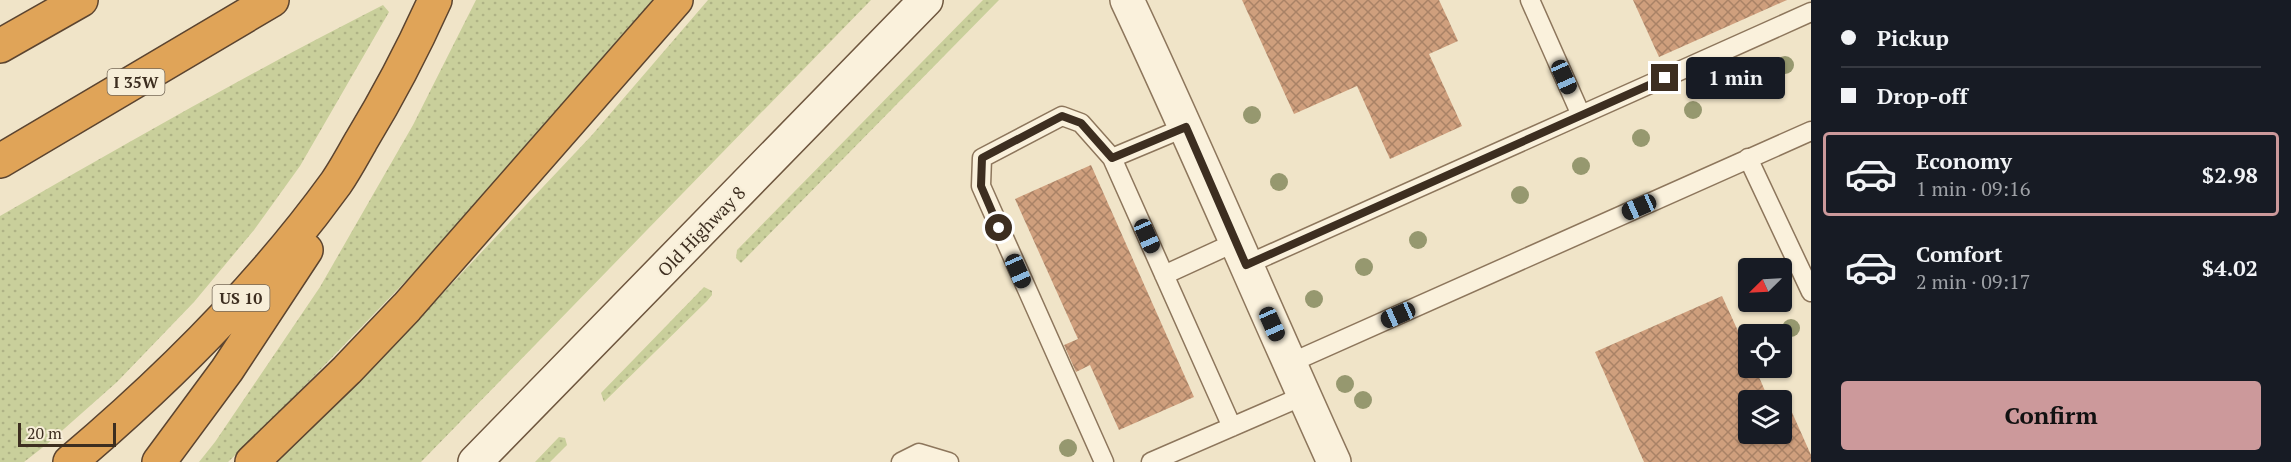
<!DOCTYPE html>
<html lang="en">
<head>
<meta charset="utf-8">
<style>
  body { margin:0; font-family:"PT Serif",serif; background:#242831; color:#f1f3f6; height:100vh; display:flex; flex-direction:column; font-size:22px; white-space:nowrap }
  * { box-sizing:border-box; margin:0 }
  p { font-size:20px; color:#9ea1a6 }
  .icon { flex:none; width:33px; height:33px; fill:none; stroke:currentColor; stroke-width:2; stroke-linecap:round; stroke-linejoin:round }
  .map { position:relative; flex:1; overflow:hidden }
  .panel { display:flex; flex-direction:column; background:#171b24; width:480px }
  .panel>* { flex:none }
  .top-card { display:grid; align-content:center; height:132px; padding:0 30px; background:#171b24 }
  .needle { width:39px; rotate:246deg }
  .controls { position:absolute; left:1738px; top:258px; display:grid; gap:12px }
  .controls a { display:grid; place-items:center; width:54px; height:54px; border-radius:6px; background:#171b24; box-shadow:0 2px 4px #0004; font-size:30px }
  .scale { position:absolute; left:18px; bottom:15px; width:98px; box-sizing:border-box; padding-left:6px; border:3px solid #3d2e20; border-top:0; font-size:16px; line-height:21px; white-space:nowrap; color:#3d2e20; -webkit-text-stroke:4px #f7eed8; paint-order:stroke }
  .end { position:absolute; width:27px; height:27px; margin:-14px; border:8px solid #3d2e20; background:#fff; box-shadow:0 0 0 3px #fff }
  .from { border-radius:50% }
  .bubble { position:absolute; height:42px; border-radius:6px; background:#171b24; box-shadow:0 2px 4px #0004; font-size:20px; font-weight:700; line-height:42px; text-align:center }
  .car { position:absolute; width:18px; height:36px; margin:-18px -9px; border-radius:8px; box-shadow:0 0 4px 2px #0007; background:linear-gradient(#222 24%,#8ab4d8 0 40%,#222 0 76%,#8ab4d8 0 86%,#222 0) }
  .top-card b { display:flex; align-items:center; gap:21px; height:57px; font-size:22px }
  .top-card b+b { border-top:2px solid #363941 }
  .top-card i { width:15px; height:15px; background:#f1f3f6 }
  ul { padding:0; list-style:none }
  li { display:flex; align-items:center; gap:18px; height:84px; margin:0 12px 9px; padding:0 18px; border:3px solid transparent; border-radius:6px }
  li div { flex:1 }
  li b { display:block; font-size:22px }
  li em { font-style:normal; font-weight:700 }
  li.active { border-color:#cc999b }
  li>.icon { width:54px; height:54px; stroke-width:1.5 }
  .primary-button { display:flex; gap:12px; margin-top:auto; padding:12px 30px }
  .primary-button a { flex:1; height:69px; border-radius:6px; background:#cc999b; color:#111; font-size:24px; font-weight:700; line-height:69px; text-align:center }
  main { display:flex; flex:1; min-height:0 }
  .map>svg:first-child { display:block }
</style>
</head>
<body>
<main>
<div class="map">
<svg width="1811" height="462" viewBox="0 0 1811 462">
  <defs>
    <pattern id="green-dots" width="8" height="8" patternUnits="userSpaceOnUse" patternTransform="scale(1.5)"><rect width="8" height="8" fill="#c9cf9b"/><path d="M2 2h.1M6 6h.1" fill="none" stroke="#aeb285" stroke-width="1.8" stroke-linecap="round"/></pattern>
    <pattern id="building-cross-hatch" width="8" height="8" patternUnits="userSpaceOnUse" patternTransform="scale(1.5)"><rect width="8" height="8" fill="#cf9f7d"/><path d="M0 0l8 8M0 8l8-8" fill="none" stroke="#a98266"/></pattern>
  </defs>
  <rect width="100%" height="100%" fill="#f0e4c8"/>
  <path fill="url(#green-dots)" d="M476,0H661L509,174L264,428L228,462H199L215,442L320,287L413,125Z
    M708,0H871L421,462H274L410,328L592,135Z
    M983,0H999L741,263L736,258L737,250Z
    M383,5L389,12L300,166L254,230L194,302L117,382L47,444L24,462H0V216C127,143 253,71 383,5Z
    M704,287L712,291V295L707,301L604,402L601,393Z
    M559,437L565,438L567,445L550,462H535Z"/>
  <path fill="url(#building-cross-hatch)" d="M1242,0H1439L1458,41L1429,54L1462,126L1390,159L1357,86L1294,114Z
    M1633,0H1787L1659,57Z
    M1091,165L1194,397L1119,430L1090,365L1076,372L1064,345L1078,339L1015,199Z
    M1722,296L1749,355V368H1755L1769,400H1749V434H1782V400L1786,399L1811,455V462H1644L1595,352Z"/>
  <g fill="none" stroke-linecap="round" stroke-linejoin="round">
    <g stroke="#8d765c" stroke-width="21">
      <path id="lane" d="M1530,0L1581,115L1811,12
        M1112,158L1186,127
        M1748,158L1811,292
        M1246,265L1581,115
        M1164,275L1236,242
        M1288,364L1811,131
        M901,462L919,453L949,462
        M1104,462L981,186L982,158L1062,116L1081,123L1112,158L1232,427
        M1151,462L1303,396"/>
    </g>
    <g stroke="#8d765c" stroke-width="36">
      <path id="street" d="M1127,0C1199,153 1264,308 1334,462"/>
    </g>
    <g stroke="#6f573f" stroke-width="36">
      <path id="secondary" d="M475,462L926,0"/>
    </g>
    <g stroke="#5b4430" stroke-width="36">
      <path id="highway" d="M0,46L81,0
        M0,161L272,0
        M70,462C168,379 260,288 336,183C345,170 353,155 361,141C389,95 413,49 435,0
        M159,462L227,370L306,250
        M252,462L347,370L407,307L676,0"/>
    </g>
    <use href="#lane" stroke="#faf1dc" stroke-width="18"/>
    <use href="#street" stroke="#faf1dc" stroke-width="33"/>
    <use href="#secondary" stroke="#faf1dc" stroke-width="33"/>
    <use href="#highway" stroke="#e0a458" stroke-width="33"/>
  </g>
  <g fill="#96986f">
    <circle cx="1785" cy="65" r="9"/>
    <circle cx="1693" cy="110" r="9"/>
    <circle cx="1252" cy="115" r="9"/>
    <circle cx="1641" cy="138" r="9"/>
    <circle cx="1581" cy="166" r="9"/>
    <circle cx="1279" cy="182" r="9"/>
    <circle cx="1520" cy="195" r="9"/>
    <circle cx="1418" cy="240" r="9"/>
    <circle cx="1364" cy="267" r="9"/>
    <circle cx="1314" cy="299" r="9"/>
    <circle cx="1791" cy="328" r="9"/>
    <circle cx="1345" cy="384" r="9"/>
    <circle cx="1363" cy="400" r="9"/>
    <circle cx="1068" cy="448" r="9"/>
  </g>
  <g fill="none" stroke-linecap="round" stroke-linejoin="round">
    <path stroke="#3d2e20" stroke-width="8" d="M999,228L981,186L982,158L1062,116L1081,123L1112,158L1186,127L1246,265L1665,78"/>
  </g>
  <g text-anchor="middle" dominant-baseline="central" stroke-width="4.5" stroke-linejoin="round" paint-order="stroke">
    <g fill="#f7eed8" stroke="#756857" stroke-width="1.5">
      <rect x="107.5" y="69" width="57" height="26" rx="4.5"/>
      <rect x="212.5" y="285" width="57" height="26" rx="4.5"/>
    </g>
    <g font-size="16" font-weight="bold" fill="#3d2e20">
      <text x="136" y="82">I 35W</text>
      <text x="241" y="298">US 10</text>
    </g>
    <g font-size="18" fill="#3d2e20" stroke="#f7eed8">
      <text transform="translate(701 231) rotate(-46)">Old Highway 8</text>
    </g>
  </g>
</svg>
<div class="controls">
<a><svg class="needle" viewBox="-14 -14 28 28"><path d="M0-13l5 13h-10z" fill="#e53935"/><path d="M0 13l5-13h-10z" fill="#9ea1a6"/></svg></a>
<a><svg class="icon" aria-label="locate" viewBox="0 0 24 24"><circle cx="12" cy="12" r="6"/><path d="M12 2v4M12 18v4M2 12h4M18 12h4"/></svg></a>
<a><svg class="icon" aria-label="layers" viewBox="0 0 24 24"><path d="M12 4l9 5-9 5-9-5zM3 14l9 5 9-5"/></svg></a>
</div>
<div class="scale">20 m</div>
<i class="end from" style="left:999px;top:228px"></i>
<i class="end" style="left:1665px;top:78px"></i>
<div class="bubble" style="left:1686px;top:57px;width:99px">1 min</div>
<i class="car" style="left:1564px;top:77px;rotate:156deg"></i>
<i class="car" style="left:1639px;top:207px;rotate:246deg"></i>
<i class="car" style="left:1147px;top:236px;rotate:156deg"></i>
<i class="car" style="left:1018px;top:271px;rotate:156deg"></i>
<i class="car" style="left:1398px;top:315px;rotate:246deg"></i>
<i class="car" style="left:1272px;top:324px;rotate:156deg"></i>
</div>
<section class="panel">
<div class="top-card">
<b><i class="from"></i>Pickup</b>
<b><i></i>Drop-off</b>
</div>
<ul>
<li class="active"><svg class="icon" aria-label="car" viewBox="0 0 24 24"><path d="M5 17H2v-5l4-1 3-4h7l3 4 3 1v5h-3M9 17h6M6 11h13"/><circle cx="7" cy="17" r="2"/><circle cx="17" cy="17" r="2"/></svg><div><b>Economy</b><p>1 min · 09:16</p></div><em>$2.98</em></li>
<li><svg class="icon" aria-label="car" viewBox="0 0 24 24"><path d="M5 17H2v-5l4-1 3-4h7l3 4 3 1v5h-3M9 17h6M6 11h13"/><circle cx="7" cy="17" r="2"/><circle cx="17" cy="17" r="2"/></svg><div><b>Comfort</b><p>2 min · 09:17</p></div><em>$4.02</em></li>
</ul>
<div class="primary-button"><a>Confirm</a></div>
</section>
</main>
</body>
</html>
